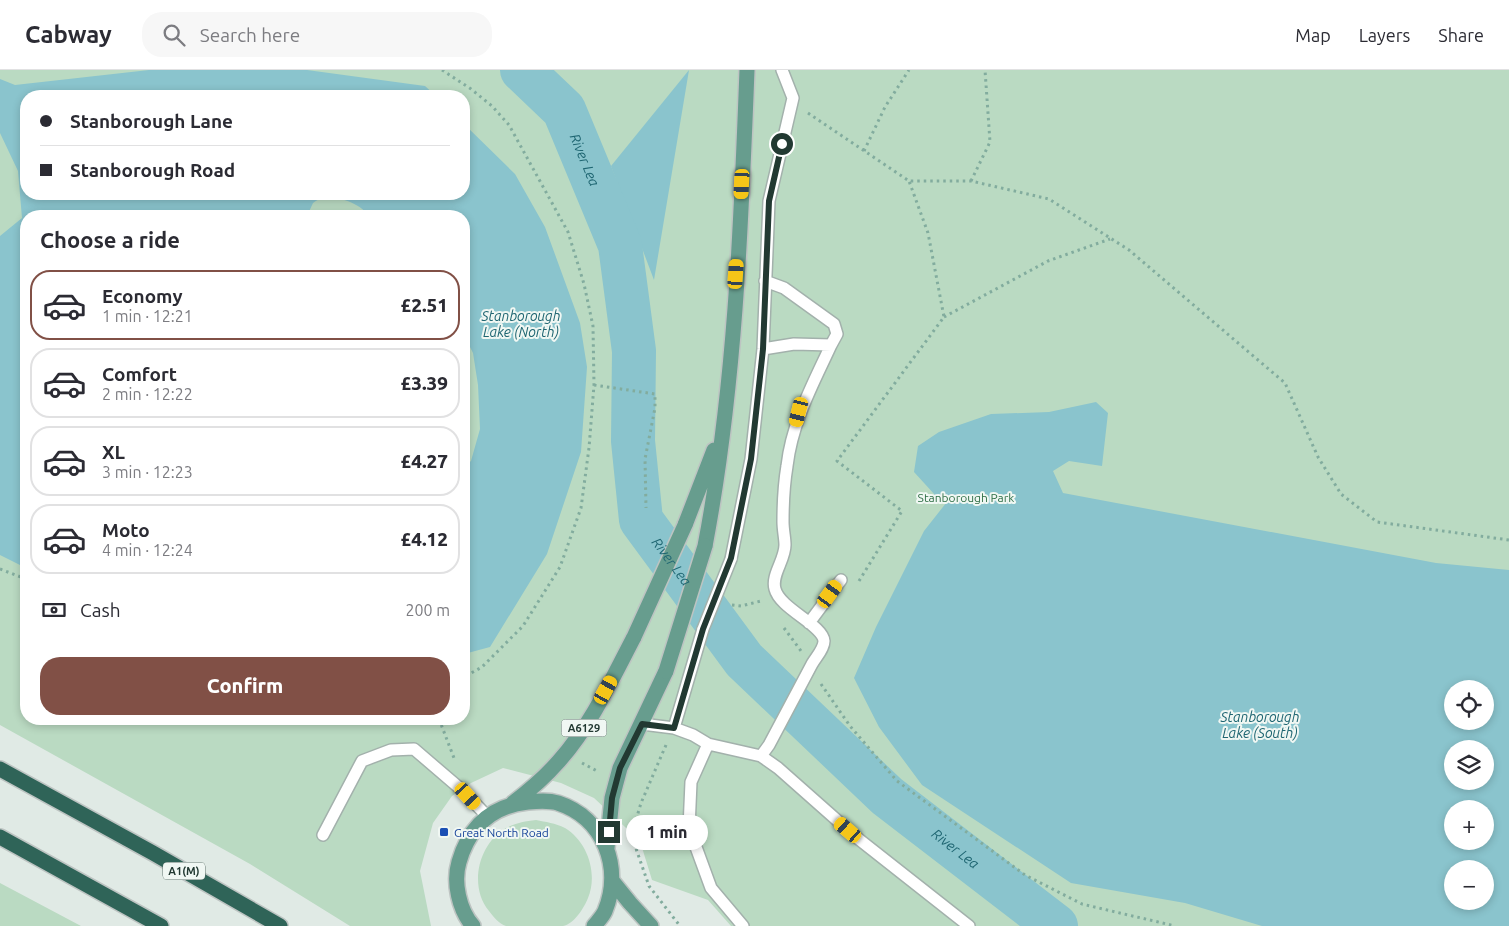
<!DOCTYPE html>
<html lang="en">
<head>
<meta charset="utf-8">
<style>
  body { margin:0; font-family:Ubuntu,sans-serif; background:#f7f7f7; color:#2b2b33; height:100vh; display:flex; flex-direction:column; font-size:19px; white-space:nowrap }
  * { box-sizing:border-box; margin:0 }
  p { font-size:16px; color:#7c7c81 }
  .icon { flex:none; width:28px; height:28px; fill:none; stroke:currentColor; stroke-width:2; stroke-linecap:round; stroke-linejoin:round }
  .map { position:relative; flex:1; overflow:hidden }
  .sheet { position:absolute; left:20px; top:140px; width:450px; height:515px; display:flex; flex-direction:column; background:#fff; border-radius:20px; box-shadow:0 2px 8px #0003 }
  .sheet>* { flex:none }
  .guide { position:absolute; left:20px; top:20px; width:450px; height:110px; border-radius:20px; box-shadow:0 2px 8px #0003; display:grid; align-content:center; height:110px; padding:0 20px; background:#fff }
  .tools { position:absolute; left:1444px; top:610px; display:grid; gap:10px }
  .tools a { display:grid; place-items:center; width:50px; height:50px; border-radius:50%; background:#fff; box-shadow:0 2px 8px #0003; font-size:25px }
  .end { position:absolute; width:22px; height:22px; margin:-11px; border:6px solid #223932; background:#fff; box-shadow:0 0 0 2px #fff }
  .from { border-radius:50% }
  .bubble { position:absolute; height:35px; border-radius:18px; background:#fff; box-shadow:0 2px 8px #0003; font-size:16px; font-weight:800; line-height:35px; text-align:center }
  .car { position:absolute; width:15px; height:30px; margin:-15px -8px; border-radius:6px; box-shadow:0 0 4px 1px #0007; background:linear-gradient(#f5c518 24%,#345 0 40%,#f5c518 0 76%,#345 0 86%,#f5c518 0) }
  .guide b { display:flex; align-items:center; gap:18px; height:48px; font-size:19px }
  .guide b+b { border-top:1px solid #e1e1e2 }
  .guide i { width:12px; height:12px; background:#2b2b33 }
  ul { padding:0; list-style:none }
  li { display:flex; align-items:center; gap:15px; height:70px; margin:0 10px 8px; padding:0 10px; border:2px solid #e1e1e2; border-radius:20px }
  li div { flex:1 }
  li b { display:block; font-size:19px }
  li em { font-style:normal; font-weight:800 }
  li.active { border-color:#815046 }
  li>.icon { width:45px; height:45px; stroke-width:1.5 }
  h2 { padding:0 20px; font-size:22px; line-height:60px }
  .pay { display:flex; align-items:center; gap:12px; height:55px; padding:0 20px; font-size:19px }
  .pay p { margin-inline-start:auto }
  .cta { display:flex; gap:10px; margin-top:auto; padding:10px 20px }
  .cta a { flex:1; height:58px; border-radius:20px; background:#815046; color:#fff; font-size:20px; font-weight:800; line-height:58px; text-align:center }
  header { display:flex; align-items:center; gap:30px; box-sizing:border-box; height:70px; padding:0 25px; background:#fff; border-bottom:1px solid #e1e1e2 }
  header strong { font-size:24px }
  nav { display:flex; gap:28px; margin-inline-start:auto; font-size:18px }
  .search { width:350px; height:45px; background:#f7f7f7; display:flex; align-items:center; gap:12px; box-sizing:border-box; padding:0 18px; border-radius:20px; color:#7c7c81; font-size:19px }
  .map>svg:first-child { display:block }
</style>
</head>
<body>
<header>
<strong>Cabway</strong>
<div class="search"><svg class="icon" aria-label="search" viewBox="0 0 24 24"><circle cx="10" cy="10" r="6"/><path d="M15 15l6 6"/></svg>Search here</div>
<nav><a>Map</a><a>Layers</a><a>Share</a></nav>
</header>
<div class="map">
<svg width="1509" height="856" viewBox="0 0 1509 856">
  <rect width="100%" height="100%" fill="#e0eae5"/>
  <path fill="#badac2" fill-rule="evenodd" d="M0,0H1509V856H731L708,830L652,810L640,771L594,728L561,713L503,698L471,713L452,726L433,753L420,801L431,856H350L250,794L0,655ZM26,26H464V124H26ZM26,146H464V649H26ZM1452,619H1485V651H1452ZM1452,679H1485V711H1452ZM1452,739H1485V771H1452ZM1452,799H1485V831H1452Z
    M536,750C546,752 555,753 565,758C588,772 598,804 588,828C584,838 574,854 563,856C557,856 550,856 544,856C535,856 513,856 506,856C499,854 493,846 489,841C468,816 479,773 506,758C516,753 525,751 536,750Z
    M0,813L81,856H0Z"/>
  <path fill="#8ac4cd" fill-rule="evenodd" d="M149,0H307L425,16L436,26H26V124H464V54L515,104L545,157L580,253L587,297L581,382L547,484L490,577L464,584V397L471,391L480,359L478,315L473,283L464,265V146H368C364,135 336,125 324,127C320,128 316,131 313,133L307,146H26V498L0,485V166L22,148L18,101L0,63V9L15,15Z
    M689,0L654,210L611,96Z
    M1096,332L1108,343L1102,396L1069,391L1053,401L1063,423L1436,493L1509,500V856H1262L1185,833L1071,813L922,715L879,657L854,608L876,557L924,461L950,428L935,425L914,402L918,376L939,362L991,344L1049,342ZM1452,619H1485V651H1452ZM1452,679H1485V711H1452ZM1452,739H1485V771H1452ZM1452,799H1485V831H1452Z"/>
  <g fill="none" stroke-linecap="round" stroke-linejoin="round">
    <path stroke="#8ac4cd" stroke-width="44" id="s1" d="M522,0L564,40L620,175L634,281L633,371L641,450L744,590L887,726L1056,856"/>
    <g stroke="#a3b1ac" stroke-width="14">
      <path id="lane" d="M763,279L794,274L831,275L837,264L834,254L784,218L765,211
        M731,489L751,389L763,279L769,131L793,28L782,0
        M809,553L841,510
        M642,654L674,658L693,665L708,674L761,686L778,698L856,767L969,856
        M674,658L703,559
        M708,674L691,712L689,758L711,818L743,856
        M761,686L769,675L812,594C816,587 824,579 824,571C823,555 780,539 775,519C771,505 785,490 785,475C785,468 783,460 783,452C783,434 784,414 787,396C792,352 813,314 831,275
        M323,765L362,691L391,680L414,679L463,721L487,746"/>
    </g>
    <g stroke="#bdc4c2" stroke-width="18">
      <path id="primary" d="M685,455L714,380
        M705,476C735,319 741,159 747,0
        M513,733C530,720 545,707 559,691C591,655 612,609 634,567
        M607,778L612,728L620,698L666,601
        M613,812L630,833L651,856
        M473,856C459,840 453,812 459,792C469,757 491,736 528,732C538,731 548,730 558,733C604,748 623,798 605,841C603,846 598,851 594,856"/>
    </g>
    <g stroke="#bdc4c2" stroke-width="18">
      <path id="highway" d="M0,699L153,783L280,856
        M0,767L161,856"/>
    </g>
    <path stroke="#82ac9e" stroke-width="3" stroke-dasharray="2.5 4" stroke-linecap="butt" d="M442,0L471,19L492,36L509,55L568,162L584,214L593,256L594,315L589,378L581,438L560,497L523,556L482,597L464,607
      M808,43L909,111H971L1049,129L1129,180L1285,313L1318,387L1341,424L1377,452L1509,470
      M864,81L885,37L909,0
      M971,111L990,72L985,0
      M944,247L1048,191L1110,169
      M594,315L655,324V338L645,389L646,438
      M0,499L26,509
      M859,511L902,441L837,391L944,247L928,163L909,111
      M732,535L741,536L761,531
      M784,558L801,581
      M821,614L850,656L897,711L1025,805L1082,834L1175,856
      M439,649L454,688
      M666,675L641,733L636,750L633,770L649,816L680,856
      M582,693L599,702"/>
    <use href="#lane" stroke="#fff" stroke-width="11"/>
    <use href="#primary" stroke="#679d8e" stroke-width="15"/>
    <use href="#highway" stroke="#2f6458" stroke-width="15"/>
    <g stroke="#a3b1ac" stroke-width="14" stroke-linecap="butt">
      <path id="lane-bridge" d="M703,559L731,489"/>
    </g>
    <g stroke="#bdc4c2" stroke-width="18" stroke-linecap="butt">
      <path id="primary-bridge" d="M634,567L685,455
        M666,601L705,476"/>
    </g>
    <use href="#lane-bridge" stroke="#fff" stroke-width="11"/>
    <use href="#primary-bridge" stroke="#679d8e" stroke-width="15"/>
  </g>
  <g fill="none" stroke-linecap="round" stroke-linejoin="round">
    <path stroke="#223932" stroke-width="6" d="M609,762L612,728L620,698L642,654L674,658L703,559L731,488L751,389L763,279L769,131L782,74"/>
  </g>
  <rect fill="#1a4fb4" stroke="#f0f7f3" stroke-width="2" x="439" y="757" width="10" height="10" rx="2.5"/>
  <g text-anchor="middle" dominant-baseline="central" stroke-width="4" stroke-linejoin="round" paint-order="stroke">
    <g fill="#f0f7f3" stroke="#60726c" stroke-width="1">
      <rect x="561.5" y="649.5" width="45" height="17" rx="4"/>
      <rect x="163" y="792.5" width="42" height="17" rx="4"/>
    </g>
    <g font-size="11" font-weight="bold" fill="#223932">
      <text x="584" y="658">A6129</text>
      <text x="184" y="801">A1(M)</text>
    </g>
    <g font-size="12" fill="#2e6e45" stroke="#f0f7f3">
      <text x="966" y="427">Stanborough Park</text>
    </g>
    <g font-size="12" fill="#164399" stroke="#f0f7f3" text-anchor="start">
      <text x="454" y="762">Great North Road</text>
    </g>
    <g font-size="14" font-style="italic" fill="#1f6672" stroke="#f0f7f3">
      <text stroke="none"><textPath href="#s1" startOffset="112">River Lea</textPath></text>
      <text x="521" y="246">Stanborough<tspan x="521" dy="16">Lake (North)</tspan></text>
      <text stroke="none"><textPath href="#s1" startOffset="532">River Lea</textPath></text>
      <text x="1260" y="647">Stanborough<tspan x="1260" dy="16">Lake (South)</tspan></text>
      <text stroke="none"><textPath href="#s1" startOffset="938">River Lea</textPath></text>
    </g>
  </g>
</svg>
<div class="tools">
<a><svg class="icon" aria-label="locate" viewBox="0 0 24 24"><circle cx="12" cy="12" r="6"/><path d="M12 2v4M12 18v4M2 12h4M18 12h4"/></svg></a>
<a><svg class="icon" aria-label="layers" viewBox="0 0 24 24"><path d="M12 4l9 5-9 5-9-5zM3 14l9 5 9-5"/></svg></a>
<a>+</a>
<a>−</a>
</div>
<i class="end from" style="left:782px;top:74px"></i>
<i class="end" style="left:609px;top:762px"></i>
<div class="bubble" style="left:626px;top:745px;width:82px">1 min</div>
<i class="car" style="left:742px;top:114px;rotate:183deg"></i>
<i class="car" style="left:736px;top:204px;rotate:4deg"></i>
<i class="car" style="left:799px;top:342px;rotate:194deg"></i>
<i class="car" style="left:830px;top:524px;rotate:36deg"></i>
<i class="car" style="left:606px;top:620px;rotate:29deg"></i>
<i class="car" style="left:468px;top:726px;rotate:138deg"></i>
<i class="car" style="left:848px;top:760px;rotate:311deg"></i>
<div class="guide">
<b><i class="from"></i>Stanborough Lane</b>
<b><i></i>Stanborough Road</b>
</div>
<section class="sheet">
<h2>Choose a ride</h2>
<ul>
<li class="active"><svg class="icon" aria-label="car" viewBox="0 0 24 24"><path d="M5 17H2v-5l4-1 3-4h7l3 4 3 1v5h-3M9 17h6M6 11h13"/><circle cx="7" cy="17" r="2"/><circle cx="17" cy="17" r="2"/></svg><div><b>Economy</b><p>1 min · 12:21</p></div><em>£2.51</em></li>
<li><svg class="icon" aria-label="car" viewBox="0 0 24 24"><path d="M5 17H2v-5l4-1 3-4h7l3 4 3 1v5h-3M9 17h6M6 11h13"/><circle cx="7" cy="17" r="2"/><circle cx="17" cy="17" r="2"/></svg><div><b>Comfort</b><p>2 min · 12:22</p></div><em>£3.39</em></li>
<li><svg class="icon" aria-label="car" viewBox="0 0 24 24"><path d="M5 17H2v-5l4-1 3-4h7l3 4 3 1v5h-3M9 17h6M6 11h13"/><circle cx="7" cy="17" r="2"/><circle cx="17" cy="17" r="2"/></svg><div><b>XL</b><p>3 min · 12:23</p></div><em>£4.27</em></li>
<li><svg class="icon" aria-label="car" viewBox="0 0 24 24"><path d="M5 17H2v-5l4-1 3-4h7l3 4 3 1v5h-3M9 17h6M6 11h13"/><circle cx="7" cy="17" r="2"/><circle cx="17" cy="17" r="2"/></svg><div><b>Moto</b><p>4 min · 12:24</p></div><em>£4.12</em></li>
</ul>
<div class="pay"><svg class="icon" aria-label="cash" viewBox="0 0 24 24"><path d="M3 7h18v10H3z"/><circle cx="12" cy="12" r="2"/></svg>Cash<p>200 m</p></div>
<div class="cta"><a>Confirm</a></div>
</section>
</div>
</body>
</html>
